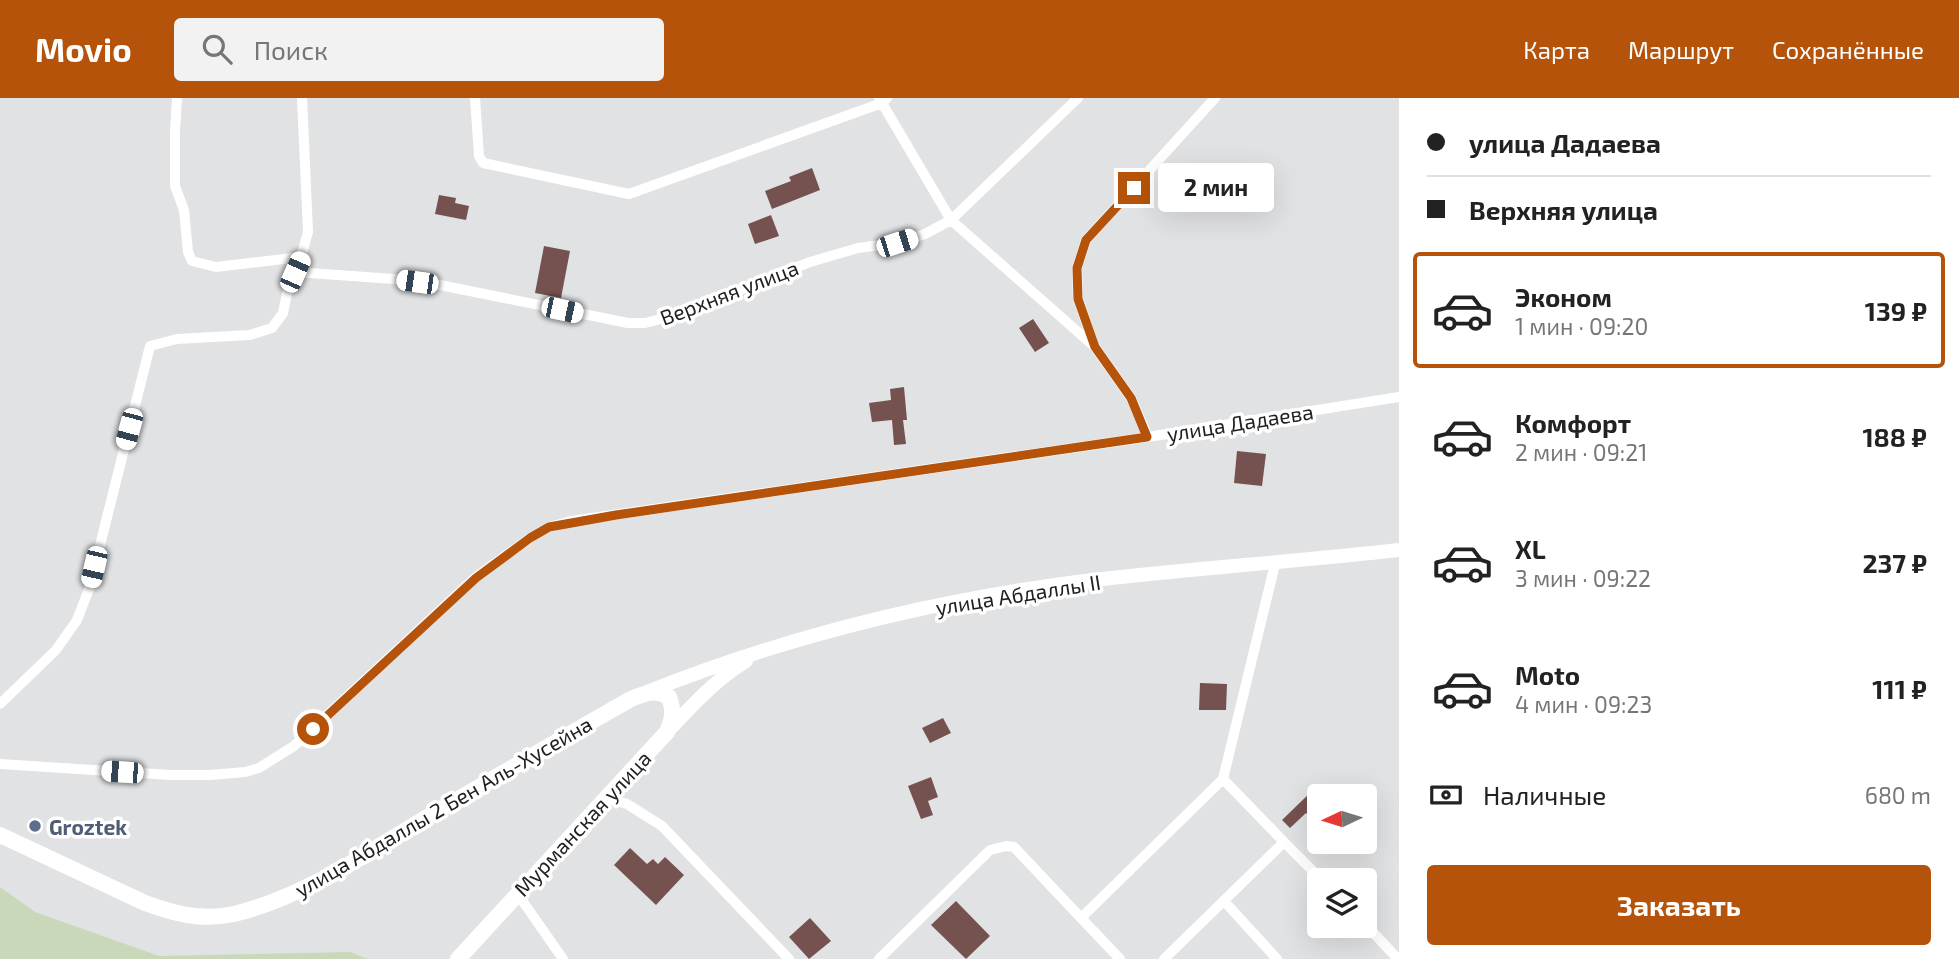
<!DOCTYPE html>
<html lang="ru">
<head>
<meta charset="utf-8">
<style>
  body { margin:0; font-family:"Exo 2",sans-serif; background:#f2f2f2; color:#222; height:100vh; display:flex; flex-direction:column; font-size:26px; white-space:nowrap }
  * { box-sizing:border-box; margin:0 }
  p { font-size:23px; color:#767676 }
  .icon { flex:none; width:38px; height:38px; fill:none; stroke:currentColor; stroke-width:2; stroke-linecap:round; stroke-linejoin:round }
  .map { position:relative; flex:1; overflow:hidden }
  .panel { display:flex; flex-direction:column; background:#fff; width:560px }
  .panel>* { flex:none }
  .guide { display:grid; align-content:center; height:154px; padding:0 28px; background:#fff }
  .needle { width:46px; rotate:266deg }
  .tools { position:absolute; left:1307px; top:686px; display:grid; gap:14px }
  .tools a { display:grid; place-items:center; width:70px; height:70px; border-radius:7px; background:#fff; box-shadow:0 7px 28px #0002; font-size:35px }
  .end { position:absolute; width:32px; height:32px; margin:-16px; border:9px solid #b45309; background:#fff; box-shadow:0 0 0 4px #fff }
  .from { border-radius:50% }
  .bubble { position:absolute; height:49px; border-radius:7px; background:#fff; box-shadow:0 7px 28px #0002; font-size:23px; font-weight:700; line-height:49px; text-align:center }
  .car { position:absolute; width:21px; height:42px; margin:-21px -10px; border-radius:9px; box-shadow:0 0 5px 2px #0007; background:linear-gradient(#fff 24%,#345 0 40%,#fff 0 76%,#345 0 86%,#fff 0) }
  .guide b { display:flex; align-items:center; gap:24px; height:66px; font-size:26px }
  .guide b+b { border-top:2px solid #e0e0e0 }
  .guide i { width:18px; height:18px; background:#222 }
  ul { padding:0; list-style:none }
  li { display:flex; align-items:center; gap:21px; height:116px; margin:0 14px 10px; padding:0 14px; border:4px solid transparent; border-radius:7px }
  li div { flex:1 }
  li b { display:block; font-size:26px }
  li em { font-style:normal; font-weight:700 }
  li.on { border-color:#b45309 }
  li>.icon { width:63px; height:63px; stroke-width:1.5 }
  .pay { display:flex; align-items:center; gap:18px; height:77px; padding:0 28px; font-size:26px }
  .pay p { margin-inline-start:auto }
  .cta { display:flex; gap:14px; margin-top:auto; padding:14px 28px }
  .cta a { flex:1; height:80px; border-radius:7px; background:#b45309; color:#fff; font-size:28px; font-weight:700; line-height:80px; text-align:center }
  header { display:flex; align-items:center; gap:42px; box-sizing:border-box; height:98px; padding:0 35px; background:#b45309; color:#fff }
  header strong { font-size:33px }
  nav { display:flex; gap:38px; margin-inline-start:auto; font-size:24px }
  .search { width:490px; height:63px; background:#f2f2f2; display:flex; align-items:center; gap:18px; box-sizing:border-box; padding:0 24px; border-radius:7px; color:#767676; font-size:26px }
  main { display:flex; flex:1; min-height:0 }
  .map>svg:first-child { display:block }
</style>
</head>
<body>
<header>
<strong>Movio</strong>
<div class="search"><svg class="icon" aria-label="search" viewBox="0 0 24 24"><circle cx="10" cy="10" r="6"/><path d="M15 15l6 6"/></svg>Поиск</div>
<nav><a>Карта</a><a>Маршрут</a><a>Сохранённые</a></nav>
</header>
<main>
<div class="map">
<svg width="1399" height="861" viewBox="0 0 1399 861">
  <rect width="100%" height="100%" fill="#e1e2e4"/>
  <path fill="#c9d8b8" d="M0,789L35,814L159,858L350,854L368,861H0Z"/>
  <path fill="#75524f" d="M812,70L820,92L772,111L765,93L791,83L789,79Z
    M439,97L456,100L455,105L469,108L466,122L435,116Z
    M771,117L779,138L755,146L748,126Z
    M544,148L570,153L561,200L535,195Z
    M1033,221L1049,245L1035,254L1019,230Z
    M904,289L907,322H903L906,346L894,347L892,322L872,324L869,305L891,302L890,291Z
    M1237,353L1266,356L1262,388L1234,385Z
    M1200,585L1227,586L1226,612H1199Z
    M943,620L951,635L930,645L922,630Z
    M931,679L938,699L928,703L933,717L921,721L908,688Z
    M1312,693L1320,701V730L1306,715L1290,730L1282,722Z
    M630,750L647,766L653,761L658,766L665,759L684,777L656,807L614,767Z
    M956,803L990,838L966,861L931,827Z
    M810,820L831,843L809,861L789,839Z"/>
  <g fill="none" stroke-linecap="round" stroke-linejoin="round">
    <path stroke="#fff" stroke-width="10" d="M177,0L175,34V88L184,112L188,154L192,163L216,169L301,159
      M475,0L479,58L483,65L629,96L882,5L887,0
      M879,0L951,122L1095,249L1131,300L1148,339
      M295,174L394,181L440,187L628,225H645L676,217L810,164L858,150L897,145L925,136L951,122L1078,0
      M1094,247L1078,201L1077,170L1086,142L1215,0
      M1275,466L1223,681L1284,744
      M0,606L56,552L77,522L89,491L150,248L177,241L250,237L272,230L283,215L288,190L301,159L308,134L302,0
      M0,666L171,677H210L245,674L259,670L294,648L476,479L530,440L549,429L571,423L1148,339L1399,299
      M606,700L627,706L662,728L789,861
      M517,795L563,861
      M1224,803L1277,861
      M1365,826L1398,861
      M879,861L990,752L1006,748L1014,749L1081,820
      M1120,861L1081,820L1223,681
      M1164,861L1284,744L1322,782"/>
    <path stroke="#fff" stroke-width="14" d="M647,594C785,539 931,503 1077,484C1184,471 1292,464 1399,452
      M668,633C692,608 716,581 746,563"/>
    <path stroke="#fff" stroke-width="16" d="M0,737L145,805C175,816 202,823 234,816C301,800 361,759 419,724C490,683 560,641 631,601C645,595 655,591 669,599C674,613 673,620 667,634L458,861"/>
  </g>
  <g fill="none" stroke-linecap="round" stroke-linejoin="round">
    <path stroke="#b45309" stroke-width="9" d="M313,631L476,480L530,440L549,429L616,417L1147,339L1131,300L1095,249L1078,201L1077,170L1086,142L1134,90"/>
  </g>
  <circle fill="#5c6f8a" stroke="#fff" stroke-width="2.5" cx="35" cy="728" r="7"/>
  <g text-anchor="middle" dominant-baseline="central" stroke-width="7" stroke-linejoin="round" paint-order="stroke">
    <g font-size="21" fill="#212122" stroke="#fff">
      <text transform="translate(729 194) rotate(-21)">Верхняя улица</text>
      <text transform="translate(1240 324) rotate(-9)">улица Дадаева</text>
      <text transform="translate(1018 496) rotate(-9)">улица Абдаллы II</text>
      <text transform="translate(443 708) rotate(-30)">улица Абдаллы 2 Бен Аль-Хусейна</text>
      <text transform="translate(582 725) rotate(-47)">Мурманская улица</text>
    </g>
    <g font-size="21" font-weight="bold" fill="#4e5e75" stroke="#fff" text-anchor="start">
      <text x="49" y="728">Groztek</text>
    </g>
  </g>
</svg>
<div class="tools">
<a><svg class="needle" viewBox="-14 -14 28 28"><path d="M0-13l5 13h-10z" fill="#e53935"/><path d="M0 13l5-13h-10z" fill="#767676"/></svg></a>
<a><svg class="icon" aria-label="layers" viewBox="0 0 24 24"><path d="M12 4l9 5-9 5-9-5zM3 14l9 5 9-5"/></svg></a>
</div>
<i class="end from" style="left:313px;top:631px"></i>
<i class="end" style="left:1134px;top:90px"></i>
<div class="bubble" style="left:1158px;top:65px;width:116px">2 мин</div>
<i class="car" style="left:897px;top:145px;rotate:72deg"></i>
<i class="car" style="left:295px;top:174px;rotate:24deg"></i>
<i class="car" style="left:417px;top:184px;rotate:278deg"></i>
<i class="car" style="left:562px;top:212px;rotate:102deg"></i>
<i class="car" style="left:129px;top:331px;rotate:195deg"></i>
<i class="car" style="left:94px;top:469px;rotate:193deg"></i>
<i class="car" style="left:122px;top:674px;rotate:274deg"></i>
</div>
<section class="panel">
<div class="guide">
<b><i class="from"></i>улица Дадаева</b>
<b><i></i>Верхняя улица</b>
</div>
<ul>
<li class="on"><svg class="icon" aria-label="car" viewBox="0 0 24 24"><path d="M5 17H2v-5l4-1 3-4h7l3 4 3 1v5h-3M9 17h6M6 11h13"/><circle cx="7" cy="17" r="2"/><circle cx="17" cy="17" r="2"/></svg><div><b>Эконом</b><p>1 мин · 09:20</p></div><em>139 ₽</em></li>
<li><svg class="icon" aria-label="car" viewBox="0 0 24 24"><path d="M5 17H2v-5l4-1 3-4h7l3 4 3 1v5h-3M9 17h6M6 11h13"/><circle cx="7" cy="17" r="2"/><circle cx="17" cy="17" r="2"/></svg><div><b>Комфорт</b><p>2 мин · 09:21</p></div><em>188 ₽</em></li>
<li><svg class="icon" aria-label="car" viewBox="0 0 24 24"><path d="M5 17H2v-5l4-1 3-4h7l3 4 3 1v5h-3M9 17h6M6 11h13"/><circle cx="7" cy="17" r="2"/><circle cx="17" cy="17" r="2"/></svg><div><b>XL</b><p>3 мин · 09:22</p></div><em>237 ₽</em></li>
<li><svg class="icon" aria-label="car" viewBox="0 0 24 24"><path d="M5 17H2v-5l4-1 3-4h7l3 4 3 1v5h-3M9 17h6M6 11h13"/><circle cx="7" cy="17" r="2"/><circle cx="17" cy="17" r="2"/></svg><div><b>Moto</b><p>4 мин · 09:23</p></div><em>111 ₽</em></li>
</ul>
<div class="pay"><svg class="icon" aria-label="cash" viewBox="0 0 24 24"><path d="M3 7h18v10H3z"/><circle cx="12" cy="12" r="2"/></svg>Наличные<p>680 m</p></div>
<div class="cta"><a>Заказать</a></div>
</section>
</main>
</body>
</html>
